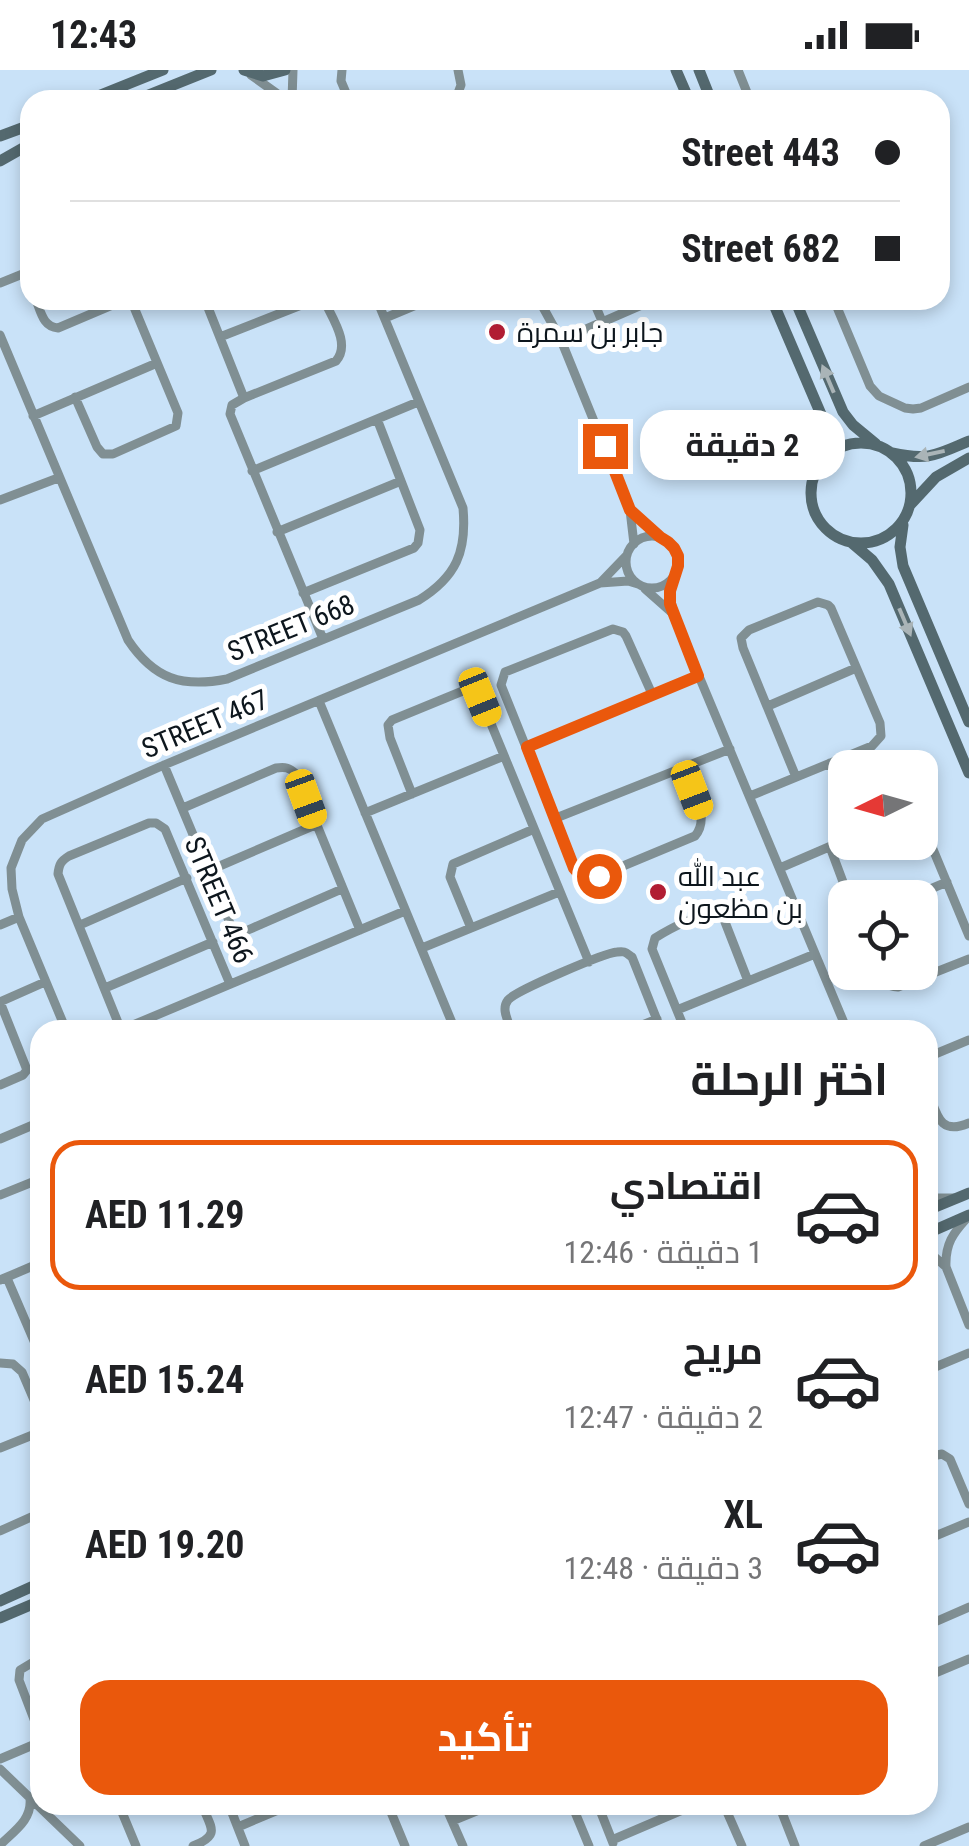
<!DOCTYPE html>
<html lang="ar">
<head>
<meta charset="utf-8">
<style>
  body { margin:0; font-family:"Roboto Condensed",Cairo,sans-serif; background:#f6f6f6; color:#202124; direction:rtl; height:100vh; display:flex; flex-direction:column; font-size:38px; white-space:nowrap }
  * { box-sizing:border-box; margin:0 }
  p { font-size:32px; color:#757577 }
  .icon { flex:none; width:55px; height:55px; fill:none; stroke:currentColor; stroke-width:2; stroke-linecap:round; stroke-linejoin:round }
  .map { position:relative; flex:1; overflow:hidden; direction:ltr }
  .sheet { position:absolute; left:30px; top:950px; width:908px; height:795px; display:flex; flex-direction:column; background:#fff; border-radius:30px; box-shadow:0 5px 15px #0003; direction:rtl }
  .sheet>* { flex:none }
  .banner { position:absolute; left:20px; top:20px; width:930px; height:220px; border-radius:30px; box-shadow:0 5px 15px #0003; direction:rtl; display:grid; align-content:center; height:220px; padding:0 50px; background:#fff }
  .needle { width:65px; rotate:265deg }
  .fabs { position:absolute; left:828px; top:680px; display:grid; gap:20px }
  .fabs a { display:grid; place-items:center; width:110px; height:110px; border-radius:20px; background:#fff; box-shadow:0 5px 15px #0003; font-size:50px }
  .end { position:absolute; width:45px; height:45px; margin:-22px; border:12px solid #ea580c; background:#fff; box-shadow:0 0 0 5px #fff }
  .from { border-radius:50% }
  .bubble { position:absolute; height:70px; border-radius:30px; background:#fff; box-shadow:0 5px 15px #0003; font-size:32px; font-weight:700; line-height:70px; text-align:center; direction:rtl }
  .car { position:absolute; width:30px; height:60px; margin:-30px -15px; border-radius:12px; box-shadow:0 0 8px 2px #0007; background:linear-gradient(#f5c518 24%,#345 0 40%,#f5c518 0 76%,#345 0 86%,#f5c518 0) }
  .banner b { display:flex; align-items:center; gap:35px; height:95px; font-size:38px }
  .banner b+b { border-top:2px solid #e0e0e0 }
  .banner i { width:25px; height:25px; background:#202124 }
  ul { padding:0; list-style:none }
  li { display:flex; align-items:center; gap:30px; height:150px; margin:0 20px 15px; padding:0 30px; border:5px solid transparent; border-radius:30px }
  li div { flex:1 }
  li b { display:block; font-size:38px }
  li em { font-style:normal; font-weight:700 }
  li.on { border-color:#ea580c }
  li>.icon { width:90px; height:90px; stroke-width:1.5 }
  h2 { padding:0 50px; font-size:45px; line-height:120px }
  .action { display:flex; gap:20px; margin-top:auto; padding:20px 50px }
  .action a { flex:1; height:115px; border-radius:30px; background:#ea580c; color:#fff; font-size:40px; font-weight:700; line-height:115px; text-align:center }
  .status { display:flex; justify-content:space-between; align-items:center; height:70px; padding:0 50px; background:#fff; direction:ltr }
  .status svg { height:28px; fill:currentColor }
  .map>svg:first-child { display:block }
</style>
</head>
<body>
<div class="status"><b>12:43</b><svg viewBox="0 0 49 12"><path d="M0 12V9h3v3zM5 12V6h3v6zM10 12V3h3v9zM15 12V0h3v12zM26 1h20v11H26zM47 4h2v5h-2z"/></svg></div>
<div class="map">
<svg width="969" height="1776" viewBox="0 0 969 1776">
  <rect width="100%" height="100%" fill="#c9e2f8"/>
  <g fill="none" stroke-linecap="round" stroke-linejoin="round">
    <path stroke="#808f93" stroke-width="9" d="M342,0L341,11L349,30
      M738,0L750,30
      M251,5L286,30
      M292,30L293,0
      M440,30L458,23L461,15L458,0
      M606,30L618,25H627L631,30
      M0,213L30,201
      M36,230C41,242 43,257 58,258L124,230
      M205,230L244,328
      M539,230L561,270L630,440L634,474
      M593,230L602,251
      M834,230L870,316L879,326L905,338L913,339L921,338L969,317
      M385,248L428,230
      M0,265L128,570C154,609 182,618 227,609L419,530C456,507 467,482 463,438L377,230
      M220,267L314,230
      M561,270L653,230
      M75,327L97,377L103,384H113L176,356L178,343L131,230
      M33,346L157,293
      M252,401L418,332
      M0,430L58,408
      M632,442L658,466
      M277,462L401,411
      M626 492a26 26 0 1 1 52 0a26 26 0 1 1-52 0Z
      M676,505L670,521L673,544L847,960
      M600,513L626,486
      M645,519L671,542
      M303,523L414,478L418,473L420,460L377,349
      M323,569L230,344L232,335L244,328L336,291C351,274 332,248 324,230
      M652,624L626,566L623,562L613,559L505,602L501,615L572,792L581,805L599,806L695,766C711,748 692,718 685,698
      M319,631L455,960
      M768,636L856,598
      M527,677L698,606
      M830,693L845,728
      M164,695L232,858L237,860H248L342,819
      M412,724L390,668L388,655L392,650L470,618L480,627L589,892
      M750,726L872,676L881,666L880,653L831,538L828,535L818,532L749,560L741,568L743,578L796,707
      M183,738L276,698C285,697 289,697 296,704L360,860
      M365,743L504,686
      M556,748L730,679
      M920,748L969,866
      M830,777L849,828
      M780,798L845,770
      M208,801L315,755
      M909,828L947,812
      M0,855L19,847
      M80,855L187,808
      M471,858L450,807L453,794L534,759
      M422,878L559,822
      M880,902C884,913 887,916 898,917L969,889
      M105,918L213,872
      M0,932L27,1000L23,1005L0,1015
      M0,932L45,912
      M677,940L815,884
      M66,960L19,847L12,819L11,798L22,770L42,749L164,695L600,513L628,511L638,514
      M121,960L58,804C59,794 61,791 69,786L149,753H156L165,759L230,914
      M121,960L405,841
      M511,960C508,950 501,939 508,930C515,921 604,883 617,882C625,881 625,882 632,887L661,960
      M630,960L657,949
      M685,960L652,879L655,868C666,861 709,837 720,844C723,846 724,849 725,852L748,911
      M928,987L969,970
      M928,1021C937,1044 939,1066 969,1053
      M0,1069L40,1052
      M0,1125L40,1109
      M928,1126L935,1128H954
      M928,1181L946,1197L969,1255
      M946,1197C945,1174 953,1163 968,1147
      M7,1208L40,1285
      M0,1210L40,1193
      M0,1293L13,1294L22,1302L40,1344
      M928,1300L969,1283
      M0,1378L40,1362
      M928,1387L942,1384L950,1389L969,1434
      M0,1461L40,1443
      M928,1469L969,1452
      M928,1555L969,1537
      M40,1588L20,1600L19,1610L40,1665
      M928,1606L969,1589
      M0,1689L40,1672
      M0,1699L80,1776
      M119,1735L136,1776
      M229,1735L245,1776
      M388,1735L405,1776
      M445,1735L463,1776
      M572,1735L589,1776
      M598,1735L613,1773
      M724,1735L742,1776
      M779,1735L795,1776
      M452,1751L491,1735
      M238,1757L290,1735
      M612,1770L694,1735
      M0,1775C14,1761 32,1750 30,1729
      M193,1776C221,1765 211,1758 202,1735
      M924,1776L969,1757"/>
    <path stroke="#54696f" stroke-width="11" d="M244,0L263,6L285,0
      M676,0L689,30
      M699,0L711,30
      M88,30L163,0
      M136,30L211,0
      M0,66L30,55
      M0,91L30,74
      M772,230L826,356L829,369L824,389
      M795,230L843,342L853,355L876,374
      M811 423a50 50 0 1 1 100 0a50 50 0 1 1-100 0Z
      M892,383C929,391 936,385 969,371
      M910,435L936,407L969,388
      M903,455L900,477L903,496L969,652
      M852,473L872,490L889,514L969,703
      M928,1140L969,1123
      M928,1163L969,1145
      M0,1531L40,1513
      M0,1548L40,1531"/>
  </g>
  <defs><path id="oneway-solid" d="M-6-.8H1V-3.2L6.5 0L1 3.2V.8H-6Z" transform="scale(2.5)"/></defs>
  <g fill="#aab4b7">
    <use href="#oneway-solid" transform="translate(828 309) rotate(-113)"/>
    <use href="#oneway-solid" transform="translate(930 384) rotate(168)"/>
    <use href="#oneway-solid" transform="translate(905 552) rotate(67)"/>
  </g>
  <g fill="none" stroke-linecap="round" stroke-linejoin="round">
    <path stroke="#ea580c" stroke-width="12" d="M599,806H581L574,798L527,677L698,606L670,534V521L678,496V486L674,478L668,472L660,467L630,440L605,376"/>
  </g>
  <g fill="#b11d33" stroke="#fff" stroke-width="4">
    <circle cx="497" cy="262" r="10"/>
    <circle cx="658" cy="822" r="10"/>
  </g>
  <g text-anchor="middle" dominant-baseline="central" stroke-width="10" stroke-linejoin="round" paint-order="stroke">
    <g font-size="28" fill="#0d161d" stroke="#fff" text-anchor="start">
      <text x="517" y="262">جابر بن سمرة</text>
      <text x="678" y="806">عبد الله<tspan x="678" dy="32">بن مظعون</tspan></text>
    </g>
    <g font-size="28" fill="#0d161d" stroke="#fff">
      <text transform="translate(291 558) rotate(-22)">STREET 668</text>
      <text transform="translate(205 654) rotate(-23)">STREET 467</text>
      <text transform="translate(219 830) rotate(67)">STREET 466</text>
    </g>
  </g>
</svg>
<div class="fabs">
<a><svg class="needle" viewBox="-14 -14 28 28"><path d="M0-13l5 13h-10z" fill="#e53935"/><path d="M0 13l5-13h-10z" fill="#757577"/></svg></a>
<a><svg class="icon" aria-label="locate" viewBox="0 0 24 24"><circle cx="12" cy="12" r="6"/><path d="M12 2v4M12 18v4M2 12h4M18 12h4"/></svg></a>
</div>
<i class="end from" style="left:599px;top:806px"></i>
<i class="end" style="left:605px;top:376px"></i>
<div class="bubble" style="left:640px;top:340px;width:205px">2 دقيقة</div>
<i class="car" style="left:480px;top:627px;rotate:158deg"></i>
<i class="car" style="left:692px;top:720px;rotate:159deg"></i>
<i class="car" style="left:306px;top:729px;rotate:160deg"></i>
<div class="banner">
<b><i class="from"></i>Street 443</b>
<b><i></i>Street 682</b>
</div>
<section class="sheet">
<h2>اختر الرحلة</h2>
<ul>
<li class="on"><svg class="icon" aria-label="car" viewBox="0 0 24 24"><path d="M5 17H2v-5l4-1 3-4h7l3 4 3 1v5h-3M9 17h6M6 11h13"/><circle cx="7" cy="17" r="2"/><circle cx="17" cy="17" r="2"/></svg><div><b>اقتصادي</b><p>1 دقيقة · 12:46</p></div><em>AED 11.29</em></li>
<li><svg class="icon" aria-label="car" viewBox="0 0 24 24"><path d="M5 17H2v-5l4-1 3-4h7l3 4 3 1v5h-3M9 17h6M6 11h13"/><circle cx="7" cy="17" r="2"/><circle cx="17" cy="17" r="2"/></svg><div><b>مريح</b><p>2 دقيقة · 12:47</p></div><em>AED 15.24</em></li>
<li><svg class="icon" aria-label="car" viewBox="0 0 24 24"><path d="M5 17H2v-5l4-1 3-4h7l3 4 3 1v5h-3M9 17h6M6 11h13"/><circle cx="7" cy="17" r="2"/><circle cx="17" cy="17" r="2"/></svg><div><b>XL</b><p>3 دقيقة · 12:48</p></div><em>AED 19.20</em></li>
</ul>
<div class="action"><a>تأكيد</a></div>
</section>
</div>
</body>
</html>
